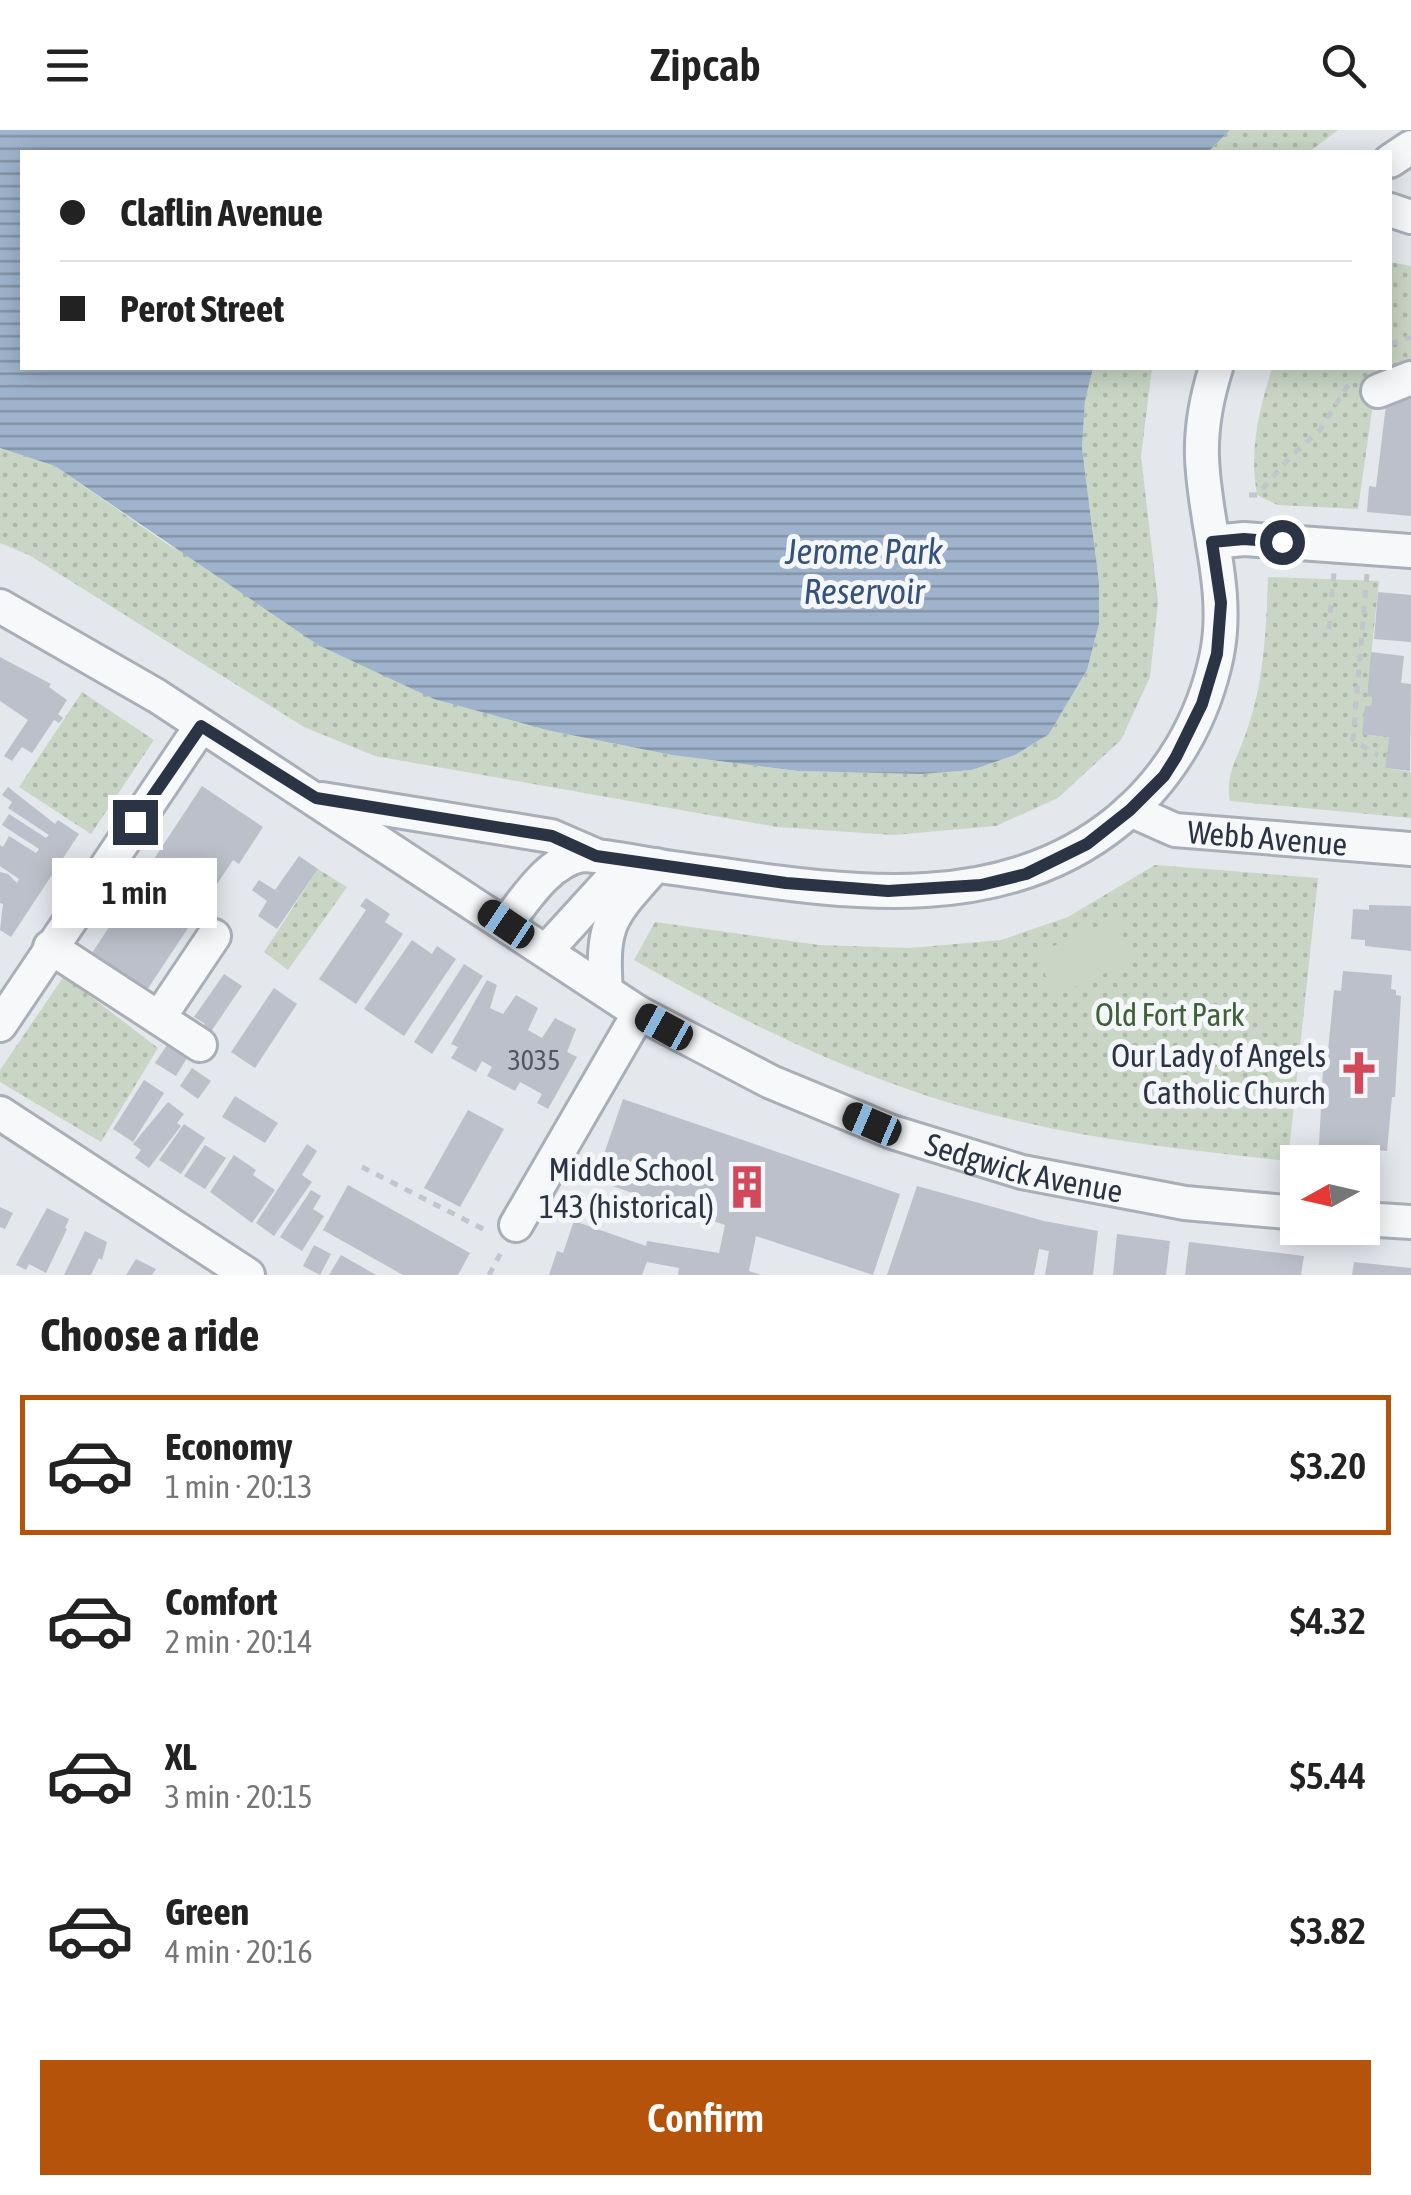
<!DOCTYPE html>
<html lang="en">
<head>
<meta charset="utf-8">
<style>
  body { margin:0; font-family:"Asap Condensed",sans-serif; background:#f6f6f6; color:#222; height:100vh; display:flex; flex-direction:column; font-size:38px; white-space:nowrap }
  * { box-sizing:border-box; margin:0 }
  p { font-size:32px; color:#767676 }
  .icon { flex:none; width:55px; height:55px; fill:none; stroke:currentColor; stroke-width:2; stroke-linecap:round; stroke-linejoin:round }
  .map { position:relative; height:1145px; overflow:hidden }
  .panel { display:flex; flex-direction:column; background:#fff; flex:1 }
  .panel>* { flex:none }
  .hud { position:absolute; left:20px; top:20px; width:1372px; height:220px; border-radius:0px; box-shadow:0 5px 25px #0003; display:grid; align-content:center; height:220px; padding:0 40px; background:#fff }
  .needle { width:65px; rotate:262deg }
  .buttons { position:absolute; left:1280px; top:1015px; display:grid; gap:20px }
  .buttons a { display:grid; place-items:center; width:100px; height:100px; border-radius:0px; background:#fff; box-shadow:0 5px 25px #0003; font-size:50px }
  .end { position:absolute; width:45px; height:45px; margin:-22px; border:12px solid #2b3445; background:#fff; box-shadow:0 0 0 5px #fff }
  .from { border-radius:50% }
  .bubble { position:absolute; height:70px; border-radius:0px; background:#fff; box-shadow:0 5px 25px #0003; font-size:32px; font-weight:600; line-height:70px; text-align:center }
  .car { position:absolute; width:30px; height:60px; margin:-30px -15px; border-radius:12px; box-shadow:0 0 8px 2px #0007; background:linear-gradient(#222 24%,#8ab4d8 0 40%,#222 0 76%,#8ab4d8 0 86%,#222 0) }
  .hud b { display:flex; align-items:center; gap:35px; height:95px; font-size:38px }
  .hud b+b { border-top:2px solid #e0e0e0 }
  .hud i { width:25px; height:25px; background:#222 }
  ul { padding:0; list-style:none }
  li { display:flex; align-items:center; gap:30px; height:140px; margin:0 20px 15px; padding:0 20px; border:5px solid transparent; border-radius:0px }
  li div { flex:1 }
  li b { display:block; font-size:38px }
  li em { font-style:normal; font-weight:600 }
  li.active { border-color:#b45309 }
  li>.icon { width:90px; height:90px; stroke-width:1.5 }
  h2 { padding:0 40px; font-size:45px; line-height:120px }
  .primary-button { display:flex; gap:20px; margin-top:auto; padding:20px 40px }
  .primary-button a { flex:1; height:115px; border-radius:0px; background:#b45309; color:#fff; font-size:40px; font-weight:600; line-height:115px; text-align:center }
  header { display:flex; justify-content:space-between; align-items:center; height:130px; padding:0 40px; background:#fff; font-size:45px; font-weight:600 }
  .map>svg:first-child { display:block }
</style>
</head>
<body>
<header><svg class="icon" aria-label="menu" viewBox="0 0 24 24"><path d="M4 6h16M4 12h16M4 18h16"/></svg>Zipcab<svg class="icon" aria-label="search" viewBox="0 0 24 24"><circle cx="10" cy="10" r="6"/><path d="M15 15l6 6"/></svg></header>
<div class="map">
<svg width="1411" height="1145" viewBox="0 0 1411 1145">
  <defs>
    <pattern id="grass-dots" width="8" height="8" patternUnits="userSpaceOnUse" patternTransform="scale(2.5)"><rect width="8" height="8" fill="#c9d6c5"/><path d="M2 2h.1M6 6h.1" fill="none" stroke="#adb8ab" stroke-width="1.8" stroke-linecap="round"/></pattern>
    <pattern id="water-rules" width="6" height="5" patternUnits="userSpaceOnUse" patternTransform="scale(2.5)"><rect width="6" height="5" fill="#9fb4cc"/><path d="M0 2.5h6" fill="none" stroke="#8293a7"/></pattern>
  </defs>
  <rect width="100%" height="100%" fill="#e4e7ec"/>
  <path fill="url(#grass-dots)" d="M1230,0H1338L1309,22H1208Z
    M1390,132L1411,136V245L1375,260L1358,379L1278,375L1257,365C1249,320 1259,280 1272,238H1390Z
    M1093,238H1152L1141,326L1158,472L1150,547L1121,610L1058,668L996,696L893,705L777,697L375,626L304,597L29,425L0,413V318L55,336L170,416L551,601L672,625L798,641L922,644L972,640L1015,625L1049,604L1087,540L1099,494V452L1082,318L1085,271Z
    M1268,447L1379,451L1367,565L1372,567L1371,576H1365L1389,607L1385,638L1411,642V688L1230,671C1225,649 1235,632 1243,611C1264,558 1266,504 1268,447Z
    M82,562L154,610L91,704L19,657Z
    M1155,735L1318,748L1288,1031C1197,1021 1107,1012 1018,991C881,960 755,899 634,830L655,792L819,815L910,818L1001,810L1068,787Z
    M318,739L347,757L288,840L264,822Z
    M64,846L158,918L101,1012L0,952V940Z"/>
  <path fill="#c9d6c5" d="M1115,788L1134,830L1055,866L1036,824Z"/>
  <path fill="url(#water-rules)" d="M0,0H1230L1208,22H22V238H1093L1085,271L1082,318L1099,452V494L1087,540L1049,604L1015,625L972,640L922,644L798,641L672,625L551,601L434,569L318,515L55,336L0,318Z"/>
  <path fill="#bbc0ca" d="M1411,257V386L1367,382L1369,356L1376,357L1387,267Z
    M1378,462L1411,465V512L1374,509Z
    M1371,522L1404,526L1401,553L1411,554L1410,641L1385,638L1389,607L1362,604L1365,576H1371L1372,567L1367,566Z
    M0,527L51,554L49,557L67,570L58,584L63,588L59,593L54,590L32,623L22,617L12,631L4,626L28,590L0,571Z
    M202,656L263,697L239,734L233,730L145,863L90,826Z
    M8,657L55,694L58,690L79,704L11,807L0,800L3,774L0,773V742L8,744L17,753L19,749L0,736V715L3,717L9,706L36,723L39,719L2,695L9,684L46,708L49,705L8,678L12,672L2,665Z
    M299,726L318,739L277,799L258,786L267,771L252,760L259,750L275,760Z
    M366,768L390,784L385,792L403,804L356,874L319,849L366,780L360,776Z
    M1369,775L1411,776V821L1365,816V810L1351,809L1353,779L1369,780Z
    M412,810L432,824L437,816L456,829L404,906L364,879Z
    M464,834L483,846L432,924L414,912Z
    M1343,841L1392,845L1391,859L1396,860V865L1401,866L1395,967H1392L1387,1021L1319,1015L1324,920L1328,921L1334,860L1341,861Z
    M224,844L242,856L208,906L200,901L205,894L194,887Z
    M487,850L497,855L490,878L496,881L503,884L516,865L538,878L528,900L542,908L555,888L576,899L567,922L577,927L548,979L537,973L542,964L520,952L515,961L487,946L492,937L482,931L476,942L451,928L458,917L451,914Z
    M274,858L297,874L255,938L231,922Z
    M167,915L187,928L176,946L155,933Z
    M192,938L211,951L198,969L180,956Z
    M144,950L164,963L133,1012L113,999Z
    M235,966L278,993L265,1013L222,987Z
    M623,969L900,1064L873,1145L756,1106L749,1141L761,1145H678L679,1138L647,1132L642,1145H549L557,1121L563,1123L574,1091L646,1116L647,1111L719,1123L725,1095L595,1050Z
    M168,972L184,984L177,993L181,996L149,1038L135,1028L141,1020L133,1014Z
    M468,980L504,999L460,1077L424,1058Z
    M184,994L205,1008L181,1044L159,1030Z
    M307,1014L317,1021L302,1045L312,1052L274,1106L256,1093Z
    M205,1015L226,1028L205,1059L184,1046Z
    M234,1025L256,1040L253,1045L275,1060L252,1093L210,1062Z
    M348,1055L470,1123L458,1145H403L323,1100Z
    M917,1056L1044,1091L1098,1101L1093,1145H1045L1049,1121L1039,1119L1034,1145H887Z
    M311,1060L321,1066L313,1079L324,1086L302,1121L280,1107Z
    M0,1077L13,1083L5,1099L0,1097Z
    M47,1078L69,1089L65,1098L67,1099L46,1143L29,1134L26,1140L16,1135Z
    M85,1101L107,1112L102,1130L99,1128L91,1145H64Z
    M1117,1104L1170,1111L1166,1145H1113Z
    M1189,1112L1304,1126L1301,1145H1185Z
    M314,1115L331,1124L320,1145L303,1136Z
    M341,1125L357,1134L376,1145H329Z
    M136,1129L156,1139L152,1145H126Z
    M1354,1132L1411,1138V1145H1352Z"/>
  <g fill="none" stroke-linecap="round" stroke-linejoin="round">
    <g stroke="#a9aeb7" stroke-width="38">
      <g id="minor">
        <path d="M1390,31L1411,17"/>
        <path d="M1390,80L1411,87"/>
        <path d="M1378,261L1411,248"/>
        <path d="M1213,412L1244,409L1411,421"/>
        <path id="s1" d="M0,476L157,566L639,883L771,952L892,1002L1022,1042L1185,1073L1298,1083"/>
        <path d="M322,669L551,706L595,725"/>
        <path id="s2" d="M1130,680L1175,700L1411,719"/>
        <path d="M506,794C526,768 549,731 582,725C612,726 643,734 673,738C822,758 992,795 1119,690C1170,648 1204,589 1217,524C1230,458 1204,393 1202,327C1201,297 1207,266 1216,238"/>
        <path d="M50,817L200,915"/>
        <path d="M546,821L628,731"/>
        <path d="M606,861C601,791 611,786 656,735"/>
        <path d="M159,888L214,806"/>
        <path d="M0,895L201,596"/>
        <path d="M0,983L248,1145"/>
        <path d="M1362,1089L1411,1092"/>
        <path d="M516,1095L639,883"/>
      </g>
    </g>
    <path stroke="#c2c5cb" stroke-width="5" stroke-dasharray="8 8" stroke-linecap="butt" d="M1390,214L1411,207
      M1249,365H1257L1290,327L1320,300L1350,252
      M1367,444L1353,610L1378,625
      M1329,499L1334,443
      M362,1037L489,1102
      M489,1145L503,1119"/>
    <use href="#minor" stroke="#f7f8fa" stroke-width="32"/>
  </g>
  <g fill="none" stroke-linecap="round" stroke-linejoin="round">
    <path stroke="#2b3445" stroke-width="12" d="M135,692L201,596L316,668L552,706L596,726L786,753L888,761L981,755L1026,744L1087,714L1130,680L1164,646L1176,627L1202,574L1217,524L1221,473L1212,412L1244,409L1282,412"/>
  </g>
  <defs>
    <g id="church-bare" transform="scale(3.45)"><path d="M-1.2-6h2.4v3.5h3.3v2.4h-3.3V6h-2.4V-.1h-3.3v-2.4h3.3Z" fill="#d1495b" stroke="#f4f6f9" stroke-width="2.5" paint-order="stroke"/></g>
    <g id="building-bare" transform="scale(3.45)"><path d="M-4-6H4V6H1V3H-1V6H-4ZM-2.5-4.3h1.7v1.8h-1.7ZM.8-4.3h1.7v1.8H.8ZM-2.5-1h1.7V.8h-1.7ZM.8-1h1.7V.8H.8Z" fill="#d1495b" stroke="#f4f6f9" stroke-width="2.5" paint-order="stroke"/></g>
  </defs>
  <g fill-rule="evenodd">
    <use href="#church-bare" x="1359" y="943"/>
    <use href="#building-bare" x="747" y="1057"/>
  </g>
  <g text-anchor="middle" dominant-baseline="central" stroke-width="10" stroke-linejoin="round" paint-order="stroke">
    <g font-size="28" fill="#4f5766">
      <text x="534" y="930">3035</text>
    </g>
    <g font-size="32" fill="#2b3445" stroke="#f4f6f9">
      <text stroke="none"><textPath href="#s2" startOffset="142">Webb Avenue</textPath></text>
      <text stroke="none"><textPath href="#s1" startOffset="1175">Sedgwick Avenue</textPath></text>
    </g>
    <g font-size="32" fill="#3f6138" stroke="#f4f6f9">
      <text x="1170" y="884">Old Fort Park</text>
    </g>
    <g font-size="32" fill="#2b3445" stroke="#f4f6f9" text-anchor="end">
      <text x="1326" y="925">Our Lady of Angels<tspan x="1326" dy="37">Catholic Church</tspan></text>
      <text x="714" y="1039">Middle School<tspan x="714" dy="37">143 (historical)</tspan></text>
    </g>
    <g font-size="35" font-style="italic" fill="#34527a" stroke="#f4f6f9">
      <text x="864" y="421">Jerome Park<tspan x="864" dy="40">Reservoir</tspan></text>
    </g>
  </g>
</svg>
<div class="buttons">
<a><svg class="needle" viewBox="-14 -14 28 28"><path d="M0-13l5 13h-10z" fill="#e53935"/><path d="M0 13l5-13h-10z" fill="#767676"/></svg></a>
</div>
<i class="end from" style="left:1282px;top:412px"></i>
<i class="end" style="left:135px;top:692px"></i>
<div class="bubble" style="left:52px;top:728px;width:165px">1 min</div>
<i class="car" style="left:506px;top:794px;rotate:304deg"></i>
<i class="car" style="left:664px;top:897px;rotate:299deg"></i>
<i class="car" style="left:872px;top:994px;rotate:293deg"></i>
<div class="hud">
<b><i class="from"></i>Claflin Avenue</b>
<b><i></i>Perot Street</b>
</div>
</div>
<section class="panel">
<h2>Choose a ride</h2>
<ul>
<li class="active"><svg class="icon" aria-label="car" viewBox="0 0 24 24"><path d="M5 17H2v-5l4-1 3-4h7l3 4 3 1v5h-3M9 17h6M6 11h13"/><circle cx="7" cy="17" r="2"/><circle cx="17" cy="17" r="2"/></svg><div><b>Economy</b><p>1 min · 20:13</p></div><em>$3.20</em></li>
<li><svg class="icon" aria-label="car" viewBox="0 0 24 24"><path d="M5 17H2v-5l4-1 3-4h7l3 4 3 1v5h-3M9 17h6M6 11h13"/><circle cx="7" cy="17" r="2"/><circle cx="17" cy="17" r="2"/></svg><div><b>Comfort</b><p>2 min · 20:14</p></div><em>$4.32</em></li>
<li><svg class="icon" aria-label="car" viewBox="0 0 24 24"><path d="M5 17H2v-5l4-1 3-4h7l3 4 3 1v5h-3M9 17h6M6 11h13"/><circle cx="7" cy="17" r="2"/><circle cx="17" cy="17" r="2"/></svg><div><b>XL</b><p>3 min · 20:15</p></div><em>$5.44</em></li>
<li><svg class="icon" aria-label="car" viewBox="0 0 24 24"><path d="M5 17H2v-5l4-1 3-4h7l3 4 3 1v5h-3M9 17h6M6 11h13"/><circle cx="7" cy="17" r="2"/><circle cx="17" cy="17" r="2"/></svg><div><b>Green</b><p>4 min · 20:16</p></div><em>$3.82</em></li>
</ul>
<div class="primary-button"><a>Confirm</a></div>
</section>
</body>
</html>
